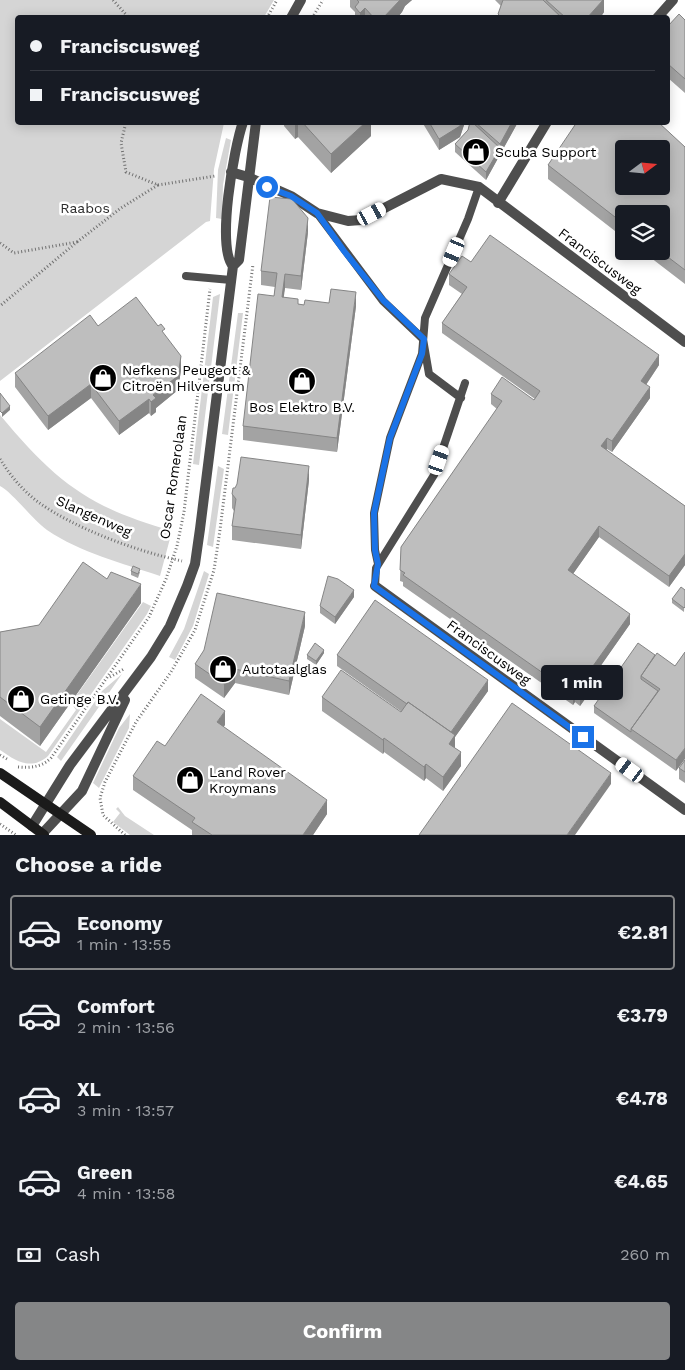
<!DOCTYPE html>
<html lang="en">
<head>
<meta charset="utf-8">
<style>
  body { margin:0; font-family:"Work Sans",sans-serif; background:#20242c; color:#f1f3f6; height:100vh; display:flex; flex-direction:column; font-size:19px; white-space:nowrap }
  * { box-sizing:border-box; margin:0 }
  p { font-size:16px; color:#9ea1a6 }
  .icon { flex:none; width:28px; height:28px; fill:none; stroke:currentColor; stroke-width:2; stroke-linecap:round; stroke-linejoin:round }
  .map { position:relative; height:835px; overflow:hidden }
  .sheet { display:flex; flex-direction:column; background:#171b24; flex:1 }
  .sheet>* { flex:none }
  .top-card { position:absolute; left:15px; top:15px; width:655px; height:110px; border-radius:5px; box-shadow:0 2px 12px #0003; display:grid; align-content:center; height:110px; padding:0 15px; background:#171b24 }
  .needle { width:32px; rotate:74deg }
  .fabs { position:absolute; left:615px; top:140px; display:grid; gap:10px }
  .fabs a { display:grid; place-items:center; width:55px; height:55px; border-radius:5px; background:#171b24; box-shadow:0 2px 12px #0003; font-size:25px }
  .end { position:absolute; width:22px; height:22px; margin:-11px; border:6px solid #1a73e8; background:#fff; box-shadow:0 0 0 2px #fff }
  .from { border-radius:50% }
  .bubble { position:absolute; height:35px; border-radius:5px; background:#171b24; box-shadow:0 2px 12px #0003; font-size:16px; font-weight:700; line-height:35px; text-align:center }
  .car { position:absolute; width:15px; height:30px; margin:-15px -8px; border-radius:6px; box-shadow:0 0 4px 1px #0007; background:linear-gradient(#fff 24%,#345 0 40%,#fff 0 76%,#345 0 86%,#fff 0) }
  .top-card b { display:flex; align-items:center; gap:18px; height:48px; font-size:19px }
  .top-card b+b { border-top:1px solid #363941 }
  .top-card i { width:12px; height:12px; background:#f1f3f6 }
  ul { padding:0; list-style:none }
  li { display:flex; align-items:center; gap:15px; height:75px; margin:0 10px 8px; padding:0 5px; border:2px solid transparent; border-radius:5px }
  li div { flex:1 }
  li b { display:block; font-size:19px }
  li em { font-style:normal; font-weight:700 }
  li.active { border-color:#858687 }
  li>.icon { width:45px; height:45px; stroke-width:1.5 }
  h2 { padding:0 15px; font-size:22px; line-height:60px }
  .pay { display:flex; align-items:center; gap:12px; height:55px; padding:0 15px; font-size:19px }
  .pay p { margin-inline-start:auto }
  .button { display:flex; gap:10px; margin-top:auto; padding:10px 15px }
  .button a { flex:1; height:58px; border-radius:5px; background:#858687; color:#fff; font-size:20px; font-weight:700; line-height:58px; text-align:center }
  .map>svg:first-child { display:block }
</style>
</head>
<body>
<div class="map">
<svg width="685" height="835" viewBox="0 0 685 835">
  <rect width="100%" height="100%" fill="#fff"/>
  <path fill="#d5d5d5" d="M0,0H274L264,17L18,18V122L224,123L214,169L210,221L206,222L0,381Z
    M226,138L231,140L223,185L222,219L216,218L218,170Z
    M220,294L199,465L193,464L213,297Z
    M238,313H243L228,435L222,434Z
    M0,415C56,482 88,507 172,531L160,576C122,563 81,553 47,530C33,520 11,491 0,486Z
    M218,466L224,469L213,547L207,545Z
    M204,571L209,574L193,626L175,660L169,657L184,629Z
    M143,602L151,606L147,614L48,756C31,771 16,761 0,750V719L46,752L76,710L71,703Z
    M122,674L61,761L57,757L102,691Z
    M130,714L129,728L99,788L93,783L119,728Z
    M118,807L125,816L154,835H130L113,822L120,813L116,809Z"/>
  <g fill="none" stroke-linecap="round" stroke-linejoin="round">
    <path stroke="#707070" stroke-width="3" stroke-dasharray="1 2.5" stroke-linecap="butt" d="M113,0L129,18
      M267,18L277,0
      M312,18L323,0
      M158,185L215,176
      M77,242L121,208L158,185L126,172L121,143L126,122
      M0,243L14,253L77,242L0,306
      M0,459C10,475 22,490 38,502C76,529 136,551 182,561
      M110,677L124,669
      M0,755L7,759
      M18,767C31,768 42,767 51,758L149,617L166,579L177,546L184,512L210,289
      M0,824L16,835
      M125,835L103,815L100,798L105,782L136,722L171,672L195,630L214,570L220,530L253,264"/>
    <path stroke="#4e4e4e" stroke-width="8" d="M317,213L383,301L423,339L429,374L461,398
      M186,276L231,280
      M378,564L375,550L374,513L390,438L422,354L425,318L468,219L479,187
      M375,586L376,568L434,475L465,383"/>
    <path stroke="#4e4e4e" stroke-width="10" d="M291,18L301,0
      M657,18L673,0
      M231,172L248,177L291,196L317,213L348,221L361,220L441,179L479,187L685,342
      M498,203L547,122
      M233,266C216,247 234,148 243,122
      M375,586L685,810
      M32,826L70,765L151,657L170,626L187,586L195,564L200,529L233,266L239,260L256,122
      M42,834L82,791L125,700"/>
    <path stroke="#1b1b1b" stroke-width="10" d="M0,773L91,835
      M0,802L44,835"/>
  </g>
  <path fill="#a3a3a3" d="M350,0H412L405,6L402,12L397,18H355V12L350,7Z
    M495,0H604V12L600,18H498V14L501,6Z
    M685,20V93L668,78V26Z
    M284,122H371V136L331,173L298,137L295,139L284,126Z
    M422,122H465L460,137L439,150Z
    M470,122H518L486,180L455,152V144L468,130Z
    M685,147V284L642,251H661L624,214V238L548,179V165Z
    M308,232L301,290L285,288L283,297L298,304L304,305L329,303L356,306L337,452L243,440V426L274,296L275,287L261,285V271Z
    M471,262L659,365L646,385L650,398L612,452L607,449L606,450L685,506V565L669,587L599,537L573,574L630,624L598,669V681L580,706L575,702L573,705L403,586V582L400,581L401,547L497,409L491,404V394L534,400L535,399L442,333V323L462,294L449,285V274Z
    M98,326L165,335L181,370L178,390L156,408V412L151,416L149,413L119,435L91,398L48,430L15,387V373Z
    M309,480L301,549L232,540V526L234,511L232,508V494L235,488Z
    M131,571L140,572L138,578L131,575Z
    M107,579L141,603L40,746L0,716V632L39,625Z
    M685,590L684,612L672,603V599Z
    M354,597L335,624L320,613V606Z
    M305,626L289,695L235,683L224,698L195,678V664Z
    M685,652L676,771L594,713V706L655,655L675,666Z
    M324,653L316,665L307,659V655Z
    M337,655L488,691L455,737V748L461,766L443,791L426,778L424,781L384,752L383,754L322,711V697L401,712H402L337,666Z
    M225,725L223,727L327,814L313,835H192V830L133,790V776L165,746Z
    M685,760V783L679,779V768Z"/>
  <path fill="#858585" d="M400,0H412L405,6L402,12L397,18H383Z
    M603,0H604V12L600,18H587Z
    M365,8V18H360V13Z
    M295,122H298V137L295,139Z
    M366,122H371V136L331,173V154Z
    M461,122H465L460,137L439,150V139Z
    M512,122H518L486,180V172L500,148V144Z
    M308,218V232L301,290V276Z
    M285,274V288L282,311V297Z
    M356,292V306L337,452V438Z
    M659,355V365L641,392V381Z
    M181,356V370L178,390L156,408V412L151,416V402L153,395Z
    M91,384V398L48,430V416Z
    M650,387V398L612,452V441Z
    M149,399V413L119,435V421Z
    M10,406V410L2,417V413Z
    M607,438V449L601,457V446Z
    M309,466V480L301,549V535Z
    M599,526V537L568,581V570Z
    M685,554V565L669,587V576Z
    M141,584V603L40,746V727Z
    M354,590V597L335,624V617Z
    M305,612V626L289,695V681Z
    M630,614V624L593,677V666Z
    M324,650V653L316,665V661Z
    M235,669V683L224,698V684Z
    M598,670V681L580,706V695Z
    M488,680V691L455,737V749L449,758L450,734Z
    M575,691V702L573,705V694Z
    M225,711V725L217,736V722Z
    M384,738V752L383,754V740Z
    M685,748V759L676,771V760Z
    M461,752V766L443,791V777Z
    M426,764V778L424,781V767Z
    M611,773V784L575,835H567Z
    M327,800V814L313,835H303Z"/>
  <path fill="#bebebe" stroke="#858585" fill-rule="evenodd" d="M357,0H400L383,18H374L365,8L360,13L355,7L359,2Z
    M503,0H543L562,18H502L498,14Z
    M546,0H603L587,18H566Z
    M679,14L685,20V79L668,64V26Z
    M302,122H366L331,154Z
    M429,122H461L460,126L439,139Z
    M470,122H472L500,148L486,172L455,144L468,130Z
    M475,122H512L500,144Z
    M577,122H658L685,147V270L660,251H661V214H624V224L548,165ZM624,149H661V186H624Z
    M270,197L292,199L308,218L301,276L285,274L282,297L298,299V304L304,305L305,300L329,303L331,289L356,292L337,438L243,426L258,294L274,296L277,273L261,271Z
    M490,235L659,355L641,381L650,387L612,441L607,438L601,446L685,506V554L669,576L599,526L568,570L630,614L593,666L598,670L580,695L575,691L573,694L403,575L405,573L400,570L401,547L502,401L491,394L502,377L534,400L540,391L442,323L467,287L449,274L462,256L471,262Z
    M136,297L158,326L161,324L165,329L162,331L181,356L178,376L153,395L156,398L151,402L149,399L119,421L91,384L48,416L15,373L90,315L98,326Z
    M0,393L10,406L2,413L0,411Z
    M241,457L309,466L301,535L232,526L236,499L232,494L233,488H235L237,484Z
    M83,562L107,579L111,572L141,584L40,727L0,697V632L39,625Z
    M133,566L140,569L138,574L131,571Z
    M328,576L338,579L354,590L335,617L320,606Z
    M681,587L685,590V607L684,608L672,599Z
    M217,593L305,612L289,681L235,669L224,684L195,664L204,650Z
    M375,600L488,680L451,732L408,702L407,704L337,655Z
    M315,643L324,650L316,661L307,655Z
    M638,643L655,655L641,676V679L658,691L631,729V732L594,706Z
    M685,652V748L676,760L631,729L660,689L641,676L657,653L675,666Z
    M341,670L401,712L408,702L455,735L449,744L461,752L443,777L426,764L424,767L384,738L383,740L322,697Z
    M201,694L225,711L217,722L327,800L303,835H212L192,822L195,818L133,776L157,741L165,746Z
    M512,703L611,773L567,835H419Z
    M685,760V772L679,768Z"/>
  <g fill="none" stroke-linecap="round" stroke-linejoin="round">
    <path stroke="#1a73e8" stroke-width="6" d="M267,187L291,196L317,213L344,251L383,300L424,339L422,354L390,438L374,513L375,550L378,564L374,586L583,737"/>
  </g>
  <defs>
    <g id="shop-disc" transform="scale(1.4375)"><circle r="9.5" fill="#000" stroke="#fff"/><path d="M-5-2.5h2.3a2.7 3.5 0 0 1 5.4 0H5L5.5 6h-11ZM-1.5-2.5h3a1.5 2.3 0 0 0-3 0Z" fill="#fff"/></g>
  </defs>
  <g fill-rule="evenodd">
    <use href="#shop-disc" x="476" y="152"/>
    <use href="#shop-disc" x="103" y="378"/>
    <use href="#shop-disc" x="302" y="381"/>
    <use href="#shop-disc" x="223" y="669"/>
    <use href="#shop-disc" x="21" y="699"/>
    <use href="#shop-disc" x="190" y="780"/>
  </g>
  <g text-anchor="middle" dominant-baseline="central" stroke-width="5" stroke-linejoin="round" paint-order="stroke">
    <g font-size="14" fill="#000" stroke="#fff" text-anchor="start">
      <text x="495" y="152">Scuba Support</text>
      <text x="122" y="370">Nefkens Peugeot &amp;<tspan x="122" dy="16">Citroën Hilversum</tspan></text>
      <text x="302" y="407" text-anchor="middle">Bos Elektro B.V.</text>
      <text x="242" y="669">Autotaalglas</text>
      <text x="40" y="699">Getinge B.V.</text>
      <text x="209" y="772">Land Rover<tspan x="209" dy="16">Kroymans</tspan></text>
    </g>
    <g font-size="14" fill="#2c2c2c" stroke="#fff">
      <text x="85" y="208">Raabos</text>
    </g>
    <g font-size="14" fill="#000" stroke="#fff">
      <text transform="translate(600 261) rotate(37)">Franciscusweg</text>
      <text transform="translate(173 477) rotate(-82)">Oscar Romerolaan</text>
      <text transform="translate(94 516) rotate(24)">Slangenweg</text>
      <text transform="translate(489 652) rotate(36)">Franciscusweg</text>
    </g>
  </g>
</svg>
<div class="fabs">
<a><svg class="needle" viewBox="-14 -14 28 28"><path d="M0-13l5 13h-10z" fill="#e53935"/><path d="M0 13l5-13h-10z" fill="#9ea1a6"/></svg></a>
<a><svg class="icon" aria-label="layers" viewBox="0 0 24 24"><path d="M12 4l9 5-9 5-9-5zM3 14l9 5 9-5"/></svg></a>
</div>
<i class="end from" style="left:267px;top:187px"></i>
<i class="end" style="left:583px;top:737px"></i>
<div class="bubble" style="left:541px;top:665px;width:82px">1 min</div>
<i class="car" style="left:372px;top:214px;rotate:62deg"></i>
<i class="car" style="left:454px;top:252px;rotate:203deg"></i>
<i class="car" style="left:439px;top:460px;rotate:19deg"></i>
<i class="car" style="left:630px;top:770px;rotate:306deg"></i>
<div class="top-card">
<b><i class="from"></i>Franciscusweg</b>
<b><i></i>Franciscusweg</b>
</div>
</div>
<section class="sheet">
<h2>Choose a ride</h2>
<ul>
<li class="active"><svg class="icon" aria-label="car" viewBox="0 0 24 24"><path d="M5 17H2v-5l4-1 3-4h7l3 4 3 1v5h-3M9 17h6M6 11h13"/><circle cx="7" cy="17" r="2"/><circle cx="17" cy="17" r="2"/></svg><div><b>Economy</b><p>1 min · 13:55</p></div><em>€2.81</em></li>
<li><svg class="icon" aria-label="car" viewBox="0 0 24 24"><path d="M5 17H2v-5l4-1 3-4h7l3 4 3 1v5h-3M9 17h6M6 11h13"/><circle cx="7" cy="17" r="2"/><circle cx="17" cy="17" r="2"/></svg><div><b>Comfort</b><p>2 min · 13:56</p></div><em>€3.79</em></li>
<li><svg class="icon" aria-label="car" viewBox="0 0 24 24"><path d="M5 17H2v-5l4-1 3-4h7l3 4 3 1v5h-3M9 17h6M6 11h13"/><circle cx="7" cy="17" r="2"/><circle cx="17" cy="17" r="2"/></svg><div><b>XL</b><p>3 min · 13:57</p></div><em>€4.78</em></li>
<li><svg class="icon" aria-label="car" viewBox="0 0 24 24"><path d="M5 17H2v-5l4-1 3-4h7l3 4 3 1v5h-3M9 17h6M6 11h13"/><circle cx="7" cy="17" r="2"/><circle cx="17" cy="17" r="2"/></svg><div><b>Green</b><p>4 min · 13:58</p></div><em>€4.65</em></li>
</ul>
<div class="pay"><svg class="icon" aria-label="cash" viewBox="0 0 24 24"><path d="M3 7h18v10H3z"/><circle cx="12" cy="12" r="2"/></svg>Cash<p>260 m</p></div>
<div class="button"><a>Confirm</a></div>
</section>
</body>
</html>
